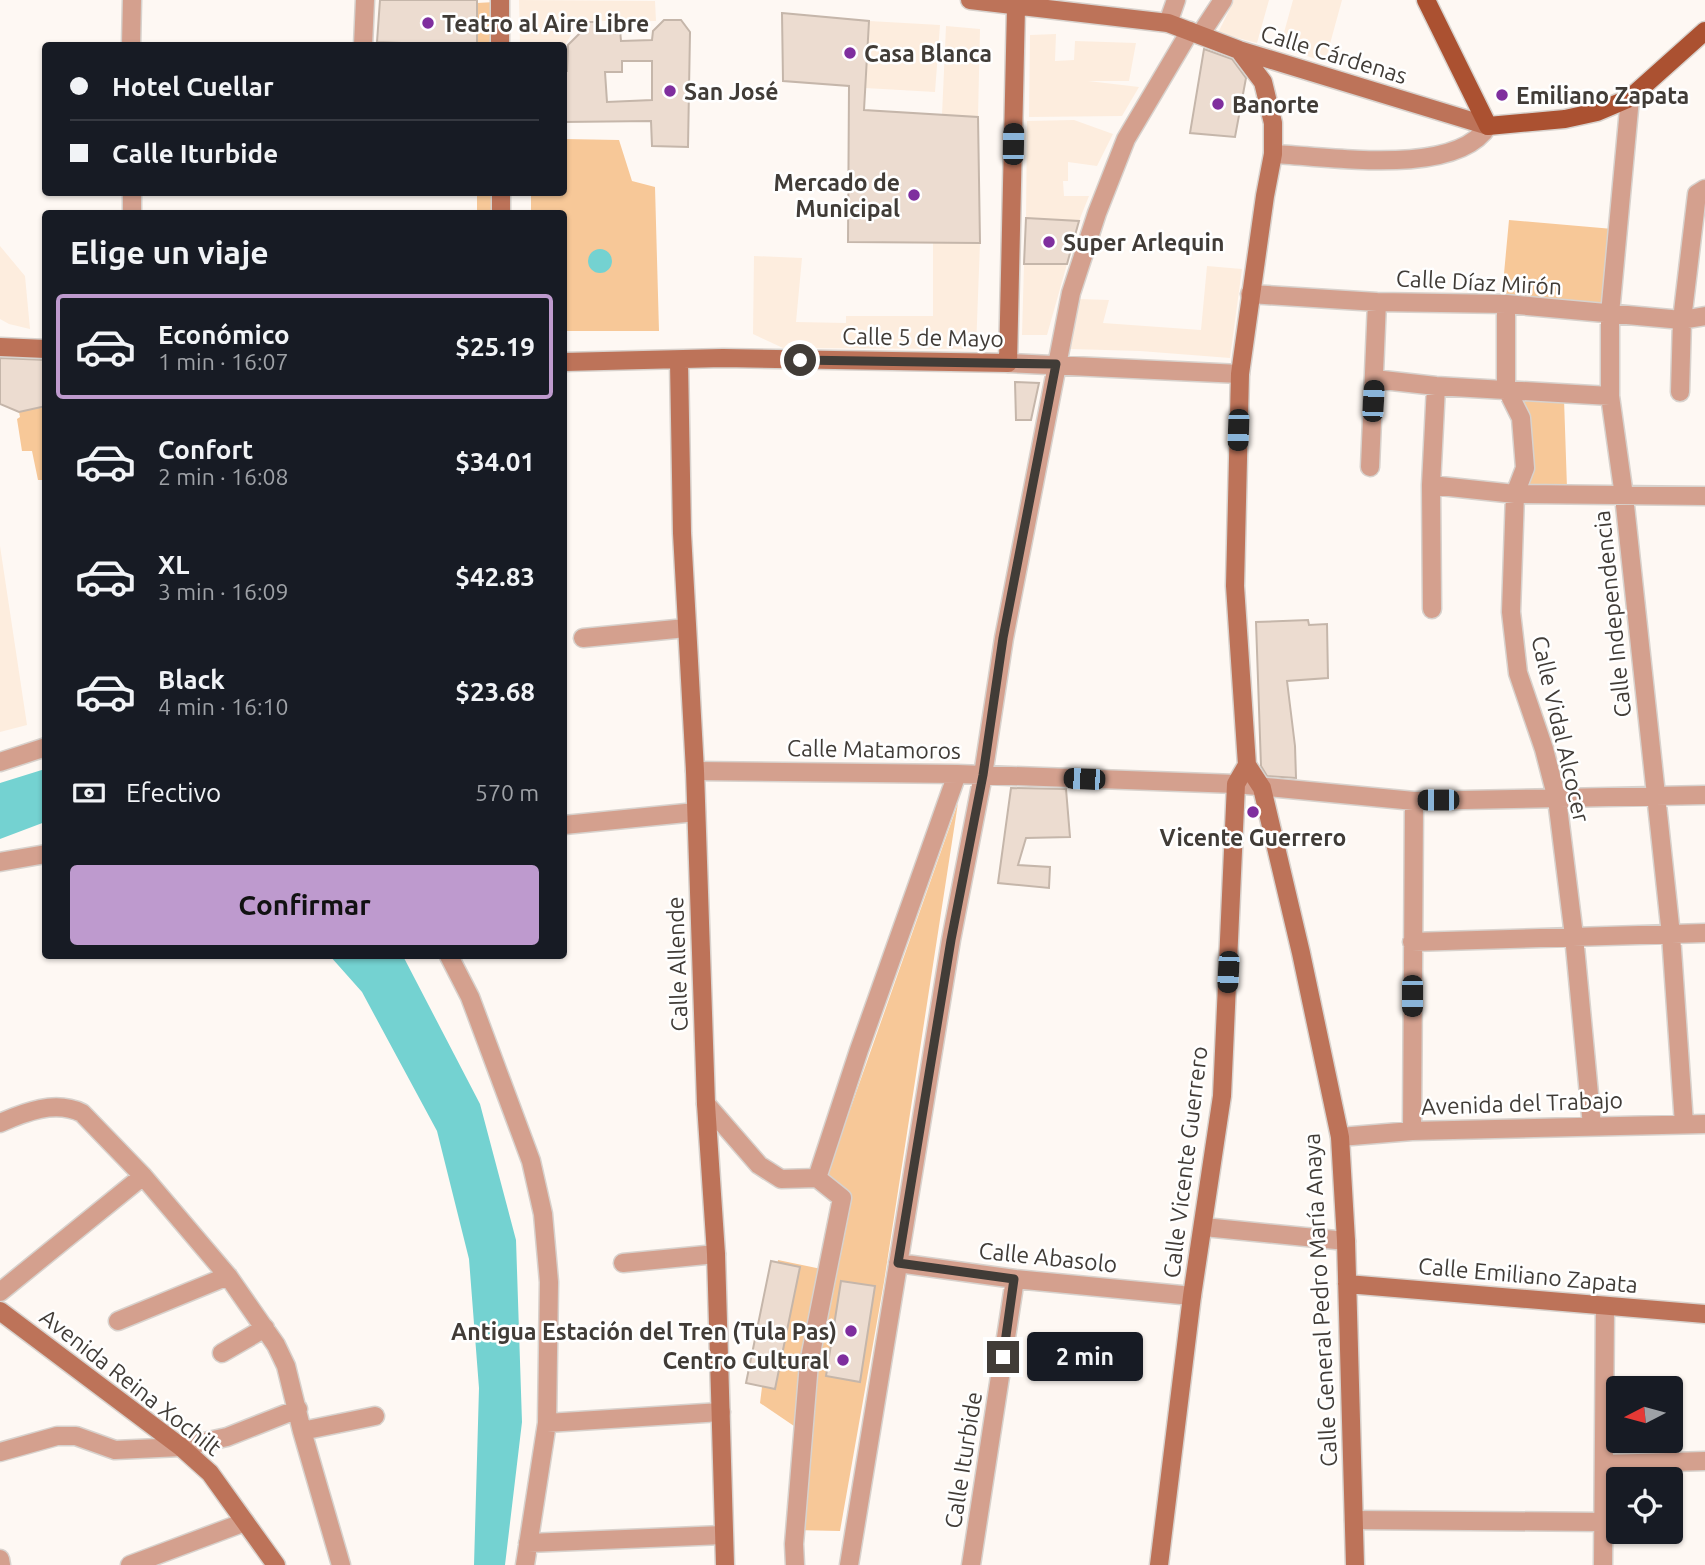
<!DOCTYPE html>
<html lang="es">
<head>
<meta charset="utf-8">
<style>
  body { margin:0; font-family:Ubuntu,sans-serif; background:#20242c; color:#f1f3f6; height:100vh; display:flex; flex-direction:column; font-size:26px; white-space:nowrap }
  * { box-sizing:border-box; margin:0 }
  p { font-size:23px; color:#9ea1a6 }
  .icon { flex:none; width:38px; height:38px; fill:none; stroke:currentColor; stroke-width:2; stroke-linecap:round; stroke-linejoin:round }
  .map { position:relative; flex:1; overflow:hidden }
  .panel { position:absolute; left:42px; top:210px; width:525px; height:749px; display:flex; flex-direction:column; background:#171b24; border-radius:7px; box-shadow:0 2px 5px #0004 }
  .panel>* { flex:none }
  .top-card { position:absolute; left:42px; top:42px; width:525px; height:154px; border-radius:7px; box-shadow:0 2px 5px #0004; display:grid; align-content:center; height:154px; padding:0 28px; background:#171b24 }
  .needle { width:46px; rotate:264deg }
  .controls { position:absolute; left:1606px; top:1376px; display:grid; gap:14px }
  .controls a { display:grid; place-items:center; width:77px; height:77px; border-radius:7px; background:#171b24; box-shadow:0 2px 5px #0004; font-size:35px }
  .end { position:absolute; width:32px; height:32px; margin:-16px; border:9px solid #413c37; background:#fff; box-shadow:0 0 0 4px #fff }
  .from { border-radius:50% }
  .bubble { position:absolute; height:49px; border-radius:7px; background:#171b24; box-shadow:0 2px 5px #0004; font-size:23px; font-weight:600; line-height:49px; text-align:center }
  .car { position:absolute; width:21px; height:42px; margin:-21px -10px; border-radius:9px; box-shadow:0 0 5px 2px #0007; background:linear-gradient(#222 24%,#8ab4d8 0 40%,#222 0 76%,#8ab4d8 0 86%,#222 0) }
  .top-card b { display:flex; align-items:center; gap:24px; height:66px; font-size:26px }
  .top-card b+b { border-top:2px solid #363941 }
  .top-card i { width:18px; height:18px; background:#f1f3f6 }
  ul { padding:0; list-style:none }
  li { display:flex; align-items:center; gap:21px; height:105px; margin:0 14px 10px; padding:0 14px; border:4px solid transparent; border-radius:7px }
  li div { flex:1 }
  li b { display:block; font-size:26px }
  li em { font-style:normal; font-weight:600 }
  li.current { border-color:#be9ace }
  li>.icon { width:63px; height:63px; stroke-width:1.5 }
  h2 { padding:0 28px; font-size:32px; line-height:84px }
  .pay { display:flex; align-items:center; gap:18px; height:77px; padding:0 28px; font-size:26px }
  .pay p { margin-inline-start:auto }
  .primary-button { display:flex; gap:14px; margin-top:auto; padding:14px 28px }
  .primary-button a { flex:1; height:80px; border-radius:7px; background:#be9ace; color:#111; font-size:28px; font-weight:600; line-height:80px; text-align:center }
  .map>svg:first-child { display:block }
</style>
</head>
<body>
<div class="map">
<svg width="1705" height="1565" viewBox="0 0 1705 1565">
  <rect width="100%" height="100%" fill="#fef8f3"/>
  <path fill="#fdedde" d="M519,0L655,1L656,21H574V30L565,45L566,59L575,71H564V46L520,45Z
    M1234,0H1269L1257,43L1218,33Z
    M1293,0H1342L1325,62L1280,47Z
    M869,21L940,25L935,92L865,88Z
    M946,26L980,29L978,117L942,115Z
    M1056,34L1055,61L1074,60L1075,41L1136,43L1129,81H1088L1139,87L1122,116L1029,117L1030,35Z
    M1074,120L1113,134L1097,166L1068,162V181H1063L1064,196H1089L1079,221L1026,218L1027,121Z
    M933,243H980L976,349L783,348L753,334L754,256L802,258L796,322L846,323V316H933Z
    M0,246L25,276L30,329L9,324L0,319Z
    M1024,264H1067L1047,335H1022Z
    M1207,266L1242,269L1230,358L1140,351L1070,349L1078,299L1109,300L1103,323L1201,330Z
    M0,546L27,725L0,732Z"/>
  <path fill="#f7c898" d="M495,2L496,45H477V3Z
    M564,139L619,140L632,181L655,187L659,331H564V214L531,213V193L564,192Z
    M477,193H497V213L477,214Z
    M1509,220L1613,229L1604,304L1502,295Z
    M1517,397L1564,399L1567,488L1525,487L1533,466L1530,418Z
    M45,406V480H38L32,451H22L17,419L20,417L19,412Z
    M958,803L884,1282L840,1531L793,1530L794,1426L760,1403L778,1260L831,1271L846,1194L826,1178Z"/>
  <path fill="#74d2d1" d="M588 261a12 12 0 1 1 24 0a12 12 0 1 1-24 0Z
    M45,769V822L0,839V783Z
    M330,956H403L480,1104L516,1240L522,1422L505,1565H474L479,1388L469,1259L437,1131L362,992Z"/>
  <path fill="#ecdcd0" stroke="#c5b6aa" stroke-width="2" fill-rule="evenodd" d="M380,0H477V46L377,42Z
    M782,13L869,21L864,110L978,117L980,243L848,242L849,86L783,81Z
    M664,20H681L690,32L688,147L652,146L651,121L564,122V71H567L568,45L580,33V22H600L599,31L620,30L621,41L652,40L653,31ZM622,61H652V100L607,102L605,72H622Z
    M1204,49L1232,59L1246,78L1235,137L1190,133Z
    M1026,218L1079,221L1067,264H1024Z
    M0,358L46,360V406L19,412L0,404Z
    M1015,382L1039,383L1031,420H1016Z
    M1308,620L1309,625L1327,624L1328,678L1287,681L1295,746L1296,778L1267,776L1261,766L1256,622Z
    M1011,788L1066,789L1070,837L1026,838L1018,865L1050,867L1049,888L998,883Z
    M771,1261L800,1267L775,1389L746,1383Z
    M841,1281L875,1286L860,1382L826,1376Z"/>
  <g fill="none" stroke-linecap="round" stroke-linejoin="round">
    <g stroke="#d8d2cd" stroke-width="21">
      <path id="street" d="M1168,23L1176,0
        M1200,35L1223,0
        M131,46L132,0
        M363,46L365,0
        M1630,98L1610,314V396L1624,496L1671,935L1684,1124
        M1273,154C1326,156 1456,178 1488,126
        M132,192V214
        M1250,294L1377,302L1506,304L1682,320L1705,316
        M1506,304V388L1521,418L1525,468L1515,494L1511,612L1518,673L1544,749L1557,799L1574,936L1592,1126
        M1008,363L1240,374
        M1374,379L1436,386L1610,396
        M1680,392L1682,320L1697,194L1705,189
        M1370,467L1377,302
        M1431,485L1515,494L1705,496
        M1432,609L1431,485L1436,386
        M583,638L686,628
        M0,762L46,747
        M695,771L957,774L1236,784L1414,801L1705,795
        M564,825L696,812
        M0,862L46,854
        M1412,942L1705,933
        M449,956L470,997L531,1161L543,1214L549,1282L547,1423L525,1565
        M706,1104L759,1165L781,1179L817,1178L842,1198L809,1363L794,1544L795,1565
        M0,1123C25,1112 55,1100 82,1113L143,1176L228,1276L276,1345L286,1366L302,1431L341,1565
        M1412,1131L1414,801
        M1340,1137L1412,1131L1705,1124
        M817,1178L859,1050L957,774
        M1204,1227L1346,1241
        M623,1263L716,1254
        M898,1263L1015,1279L1192,1296
        M0,1292L143,1176
        M118,1321L228,1276
        M222,1353L265,1328
        M547,1423L721,1412
        M302,1431L375,1416
        M0,1452L57,1436H76L115,1450L181,1447L227,1437L298,1409
        M1605,1464L1705,1461
        M1354,1520L1603,1522
        M528,1543L723,1535
        M0,1559L1,1565
        M130,1565L245,1522
        M849,1565L951,940L983,775L1004,638L1071,293L1097,213L1126,139L1190,31
        M971,1565L1015,1279
        M1603,1565L1605,1307"/>
    </g>
    <g stroke="#d8d2cd" stroke-width="21">
      <path id="secondary" d="M500,0V46
        M970,0L1168,23L1239,50L1488,126
        M1239,50L1263,82L1273,123V154L1265,196L1240,374L1235,586L1247,765L1262,788L1301,953L1340,1137L1346,1241L1355,1565
        M501,192V214
        M0,347L46,349
        M679,361L682,533L695,771L706,1104L716,1254L725,1565
        M564,362L723,358L1008,363L1016,7
        M1347,1284L1705,1314
        M0,1311L181,1447L210,1473L276,1565
        M1159,1565L1192,1296L1222,1096L1236,784L1247,765"/>
    </g>
    <g stroke="#d8d2cd" stroke-width="21">
      <path id="primary" d="M1426,0L1488,126L1565,119L1597,112L1630,98L1705,31"/>
    </g>
    <use href="#street" stroke="#d4a08e" stroke-width="18"/>
    <use href="#secondary" stroke="#bd7359" stroke-width="18"/>
    <use href="#primary" stroke="#ab5131" stroke-width="18"/>
  </g>
  <g fill="none" stroke-linecap="round" stroke-linejoin="round">
    <path stroke="#413c37" stroke-width="9" d="M800,360L1056,364L1003,638L983,775L951,940L898,1263L1014,1279L1003,1357"/>
  </g>
  <g fill="#7f2e9e" stroke="#fff" stroke-width="2.5">
    <circle cx="428" cy="23" r="7"/>
    <circle cx="850" cy="53" r="7"/>
    <circle cx="670" cy="91" r="7"/>
    <circle cx="1502" cy="95" r="7"/>
    <circle cx="1218" cy="104" r="7"/>
    <circle cx="914" cy="195" r="7"/>
    <circle cx="1049" cy="242" r="7"/>
    <circle cx="1253" cy="812" r="7"/>
    <circle cx="851" cy="1331" r="7"/>
    <circle cx="843" cy="1360" r="7"/>
  </g>
  <g text-anchor="middle" dominant-baseline="central" stroke-width="5" stroke-linejoin="round" paint-order="stroke">
    <g font-size="23" font-weight="bold" fill="#413c37" stroke="#fff" text-anchor="start">
      <text x="442" y="23">Teatro al Aire Libre</text>
      <text x="864" y="53">Casa Blanca</text>
      <text x="684" y="91">San José</text>
      <text x="1516" y="95">Emiliano Zapata</text>
      <text x="1232" y="104">Banorte</text>
      <text x="900" y="182" text-anchor="end">Mercado de<tspan x="900" dy="26">Municipal</tspan></text>
      <text x="1063" y="242">Super Arlequin</text>
      <text x="1253" y="837" text-anchor="middle">Vicente Guerrero</text>
      <text x="837" y="1331" text-anchor="end">Antigua Estación del Tren (Tula Pas)</text>
      <text x="829" y="1360" text-anchor="end">Centro Cultural</text>
    </g>
    <g font-size="23" fill="#413c37" stroke="#fff">
      <text transform="translate(1334 54) rotate(17)">Calle Cárdenas</text>
      <text transform="translate(1479 282) rotate(3)">Calle Díaz Mirón</text>
      <text transform="translate(923 337) rotate(1)">Calle 5 de Mayo</text>
      <text transform="translate(1612 614) rotate(-96)">Calle Independencia</text>
      <text transform="translate(1561 729) rotate(77)">Calle Vidal Alcocer</text>
      <text transform="translate(874 749) rotate(1)">Calle Matamoros</text>
      <text transform="translate(677 964) rotate(-92)">Calle Allende</text>
      <text transform="translate(1522 1103) rotate(-2)">Avenida del Trabajo</text>
      <text transform="translate(1185 1162) rotate(-83)">Calle Vicente Guerrero</text>
      <text transform="translate(1048 1257) rotate(6)">Calle Abasolo</text>
      <text transform="translate(1528 1275) rotate(5)">Calle Emiliano Zapata</text>
      <text transform="translate(1320 1300) rotate(-93)">Calle General Pedro María Anaya</text>
      <text transform="translate(131 1382) rotate(38)">Avenida Reina Xochilt</text>
      <text transform="translate(963 1460) rotate(-81)">Calle Iturbide</text>
    </g>
  </g>
</svg>
<div class="controls">
<a><svg class="needle" viewBox="-14 -14 28 28"><path d="M0-13l5 13h-10z" fill="#e53935"/><path d="M0 13l5-13h-10z" fill="#9ea1a6"/></svg></a>
<a><svg class="icon" aria-label="locate" viewBox="0 0 24 24"><circle cx="12" cy="12" r="6"/><path d="M12 2v4M12 18v4M2 12h4M18 12h4"/></svg></a>
</div>
<i class="end from" style="left:800px;top:360px"></i>
<i class="end" style="left:1003px;top:1357px"></i>
<div class="bubble" style="left:1027px;top:1332px;width:116px">2 min</div>
<i class="car" style="left:1013px;top:144px;rotate:1deg"></i>
<i class="car" style="left:1373px;top:401px;rotate:3deg"></i>
<i class="car" style="left:1238px;top:430px;rotate:182deg"></i>
<i class="car" style="left:1084px;top:779px;rotate:272deg"></i>
<i class="car" style="left:1438px;top:800px;rotate:270deg"></i>
<i class="car" style="left:1228px;top:972px;rotate:183deg"></i>
<i class="car" style="left:1412px;top:996px;rotate:180deg"></i>
<div class="top-card">
<b><i class="from"></i>Hotel Cuellar</b>
<b><i></i>Calle Iturbide</b>
</div>
<section class="panel">
<h2>Elige un viaje</h2>
<ul>
<li class="current"><svg class="icon" aria-label="car" viewBox="0 0 24 24"><path d="M5 17H2v-5l4-1 3-4h7l3 4 3 1v5h-3M9 17h6M6 11h13"/><circle cx="7" cy="17" r="2"/><circle cx="17" cy="17" r="2"/></svg><div><b>Económico</b><p>1 min · 16:07</p></div><em>$25.19</em></li>
<li><svg class="icon" aria-label="car" viewBox="0 0 24 24"><path d="M5 17H2v-5l4-1 3-4h7l3 4 3 1v5h-3M9 17h6M6 11h13"/><circle cx="7" cy="17" r="2"/><circle cx="17" cy="17" r="2"/></svg><div><b>Confort</b><p>2 min · 16:08</p></div><em>$34.01</em></li>
<li><svg class="icon" aria-label="car" viewBox="0 0 24 24"><path d="M5 17H2v-5l4-1 3-4h7l3 4 3 1v5h-3M9 17h6M6 11h13"/><circle cx="7" cy="17" r="2"/><circle cx="17" cy="17" r="2"/></svg><div><b>XL</b><p>3 min · 16:09</p></div><em>$42.83</em></li>
<li><svg class="icon" aria-label="car" viewBox="0 0 24 24"><path d="M5 17H2v-5l4-1 3-4h7l3 4 3 1v5h-3M9 17h6M6 11h13"/><circle cx="7" cy="17" r="2"/><circle cx="17" cy="17" r="2"/></svg><div><b>Black</b><p>4 min · 16:10</p></div><em>$23.68</em></li>
</ul>
<div class="pay"><svg class="icon" aria-label="cash" viewBox="0 0 24 24"><path d="M3 7h18v10H3z"/><circle cx="12" cy="12" r="2"/></svg>Efectivo<p>570 m</p></div>
<div class="primary-button"><a>Confirmar</a></div>
</section>
</div>
</body>
</html>
